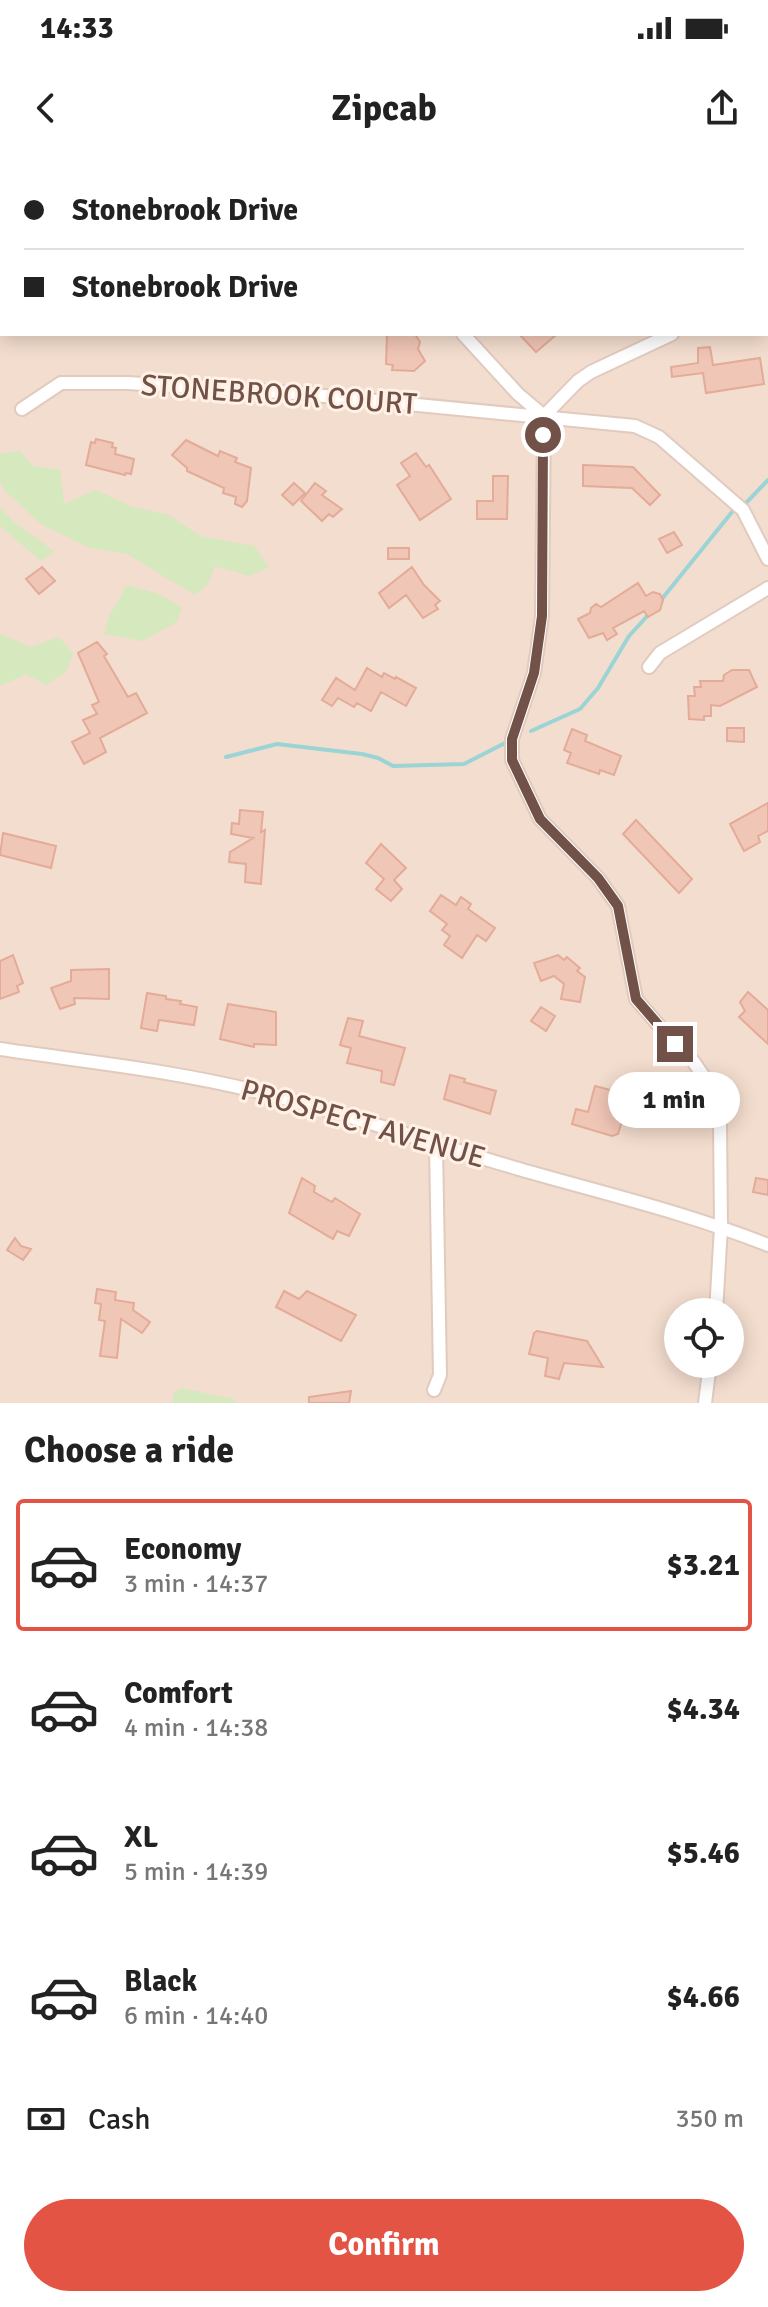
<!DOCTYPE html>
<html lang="en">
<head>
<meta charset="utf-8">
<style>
  body { margin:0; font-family:Signika,sans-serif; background:#f2f2f2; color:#222; height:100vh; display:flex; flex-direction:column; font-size:30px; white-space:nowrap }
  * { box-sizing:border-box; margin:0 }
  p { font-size:26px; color:#767676 }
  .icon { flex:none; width:44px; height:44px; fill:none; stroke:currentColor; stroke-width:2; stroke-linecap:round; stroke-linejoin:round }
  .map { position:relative; height:1243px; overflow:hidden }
  .side { display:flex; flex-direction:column; background:#fff; flex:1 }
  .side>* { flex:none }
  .top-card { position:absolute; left:0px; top:0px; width:768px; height:176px; box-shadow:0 4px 20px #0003; display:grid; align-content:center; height:176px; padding:0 24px; background:#fff }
  .tools { position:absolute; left:664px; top:1138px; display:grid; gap:16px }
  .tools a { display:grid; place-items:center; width:80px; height:80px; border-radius:50%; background:#fff; box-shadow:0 4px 20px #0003; font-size:40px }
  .end { position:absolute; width:36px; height:36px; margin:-18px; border:10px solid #715148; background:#fff; box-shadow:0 0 0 4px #fff }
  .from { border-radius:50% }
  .bubble { position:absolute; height:56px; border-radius:28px; background:#fff; box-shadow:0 4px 20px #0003; font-size:26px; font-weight:800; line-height:56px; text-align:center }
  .top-card b { display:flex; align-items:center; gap:28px; height:76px; font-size:30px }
  .top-card b+b { border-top:2px solid #e0e0e0 }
  .top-card i { width:20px; height:20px; background:#222 }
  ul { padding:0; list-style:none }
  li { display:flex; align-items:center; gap:24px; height:132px; margin:0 16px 12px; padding:0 8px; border:4px solid transparent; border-radius:8px }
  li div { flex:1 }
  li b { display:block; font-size:30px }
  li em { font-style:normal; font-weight:800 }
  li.selected { border-color:#e45445 }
  li>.icon { width:72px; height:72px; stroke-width:1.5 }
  h2 { padding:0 24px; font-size:36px; line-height:96px }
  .pay { display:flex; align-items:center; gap:20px; height:88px; padding:0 24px; font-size:30px }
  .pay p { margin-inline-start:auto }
  .cta { display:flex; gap:16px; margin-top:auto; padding:16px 24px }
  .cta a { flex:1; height:92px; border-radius:48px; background:#e45445; color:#fff; font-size:32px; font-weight:800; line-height:92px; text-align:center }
  .status { display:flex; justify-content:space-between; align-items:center; height:56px; padding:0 40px; background:#fff; direction:ltr }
  .status svg { height:22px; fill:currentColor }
  header { display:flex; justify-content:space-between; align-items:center; height:104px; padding:0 24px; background:#fff; font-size:36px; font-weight:800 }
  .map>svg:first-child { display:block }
</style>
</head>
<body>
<div class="status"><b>14:33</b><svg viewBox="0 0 49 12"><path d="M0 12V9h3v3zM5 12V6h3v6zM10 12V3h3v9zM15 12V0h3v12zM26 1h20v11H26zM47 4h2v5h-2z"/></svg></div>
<header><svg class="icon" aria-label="back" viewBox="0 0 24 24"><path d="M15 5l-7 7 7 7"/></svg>Zipcab<svg class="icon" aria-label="share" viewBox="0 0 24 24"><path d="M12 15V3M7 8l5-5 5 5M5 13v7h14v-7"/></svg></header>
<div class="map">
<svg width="768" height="1243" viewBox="0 0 768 1243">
  <rect width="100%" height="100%" fill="#fbeddf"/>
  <path fill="#f3ddce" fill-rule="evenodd" d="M0,0H768V1243H0ZM2,2H766V174H2ZM678,1152H730V1204H678Z"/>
  <path fill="#d5e8be" d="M196,0H474L459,2Z
    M20,291L33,306L60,310L64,344L96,330L130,346L169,355L200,376L254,386L269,407L250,416L215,406L208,424L195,435L127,394L90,388L41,364L4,330L0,320V294Z
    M0,347L14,362L54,391L41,401L0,366Z
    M127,425L158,434L182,447L177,462L142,481L104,474L109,456Z
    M0,474L31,487L59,477L73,493L66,512L46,525L26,514L0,526Z
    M181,1228L234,1239L237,1243H172L174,1232Z"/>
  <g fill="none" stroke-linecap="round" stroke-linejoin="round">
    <path stroke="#9bd4d5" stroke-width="4" d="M746,343L768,320
      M661,440L732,352
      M531,571L580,549L598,528L629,476L650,453
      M226,597L277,584L362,594L378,598L393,606L464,604L509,581"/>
  </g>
  <path fill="#f0c6b7" stroke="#e3ab98" stroke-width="2" d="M387,174H415L420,182L418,189L425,201L414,211L392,210L393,205L386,204Z
    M519,174H557L536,192Z
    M710,187L713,205L760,198L764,224L706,233L703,213L672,217L671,207L698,203V188Z
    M96,279L113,283L112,287L116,288L115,294L134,299L131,314L126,313L125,315L86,305L91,282L95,283Z
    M186,280L218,296L220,291L237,298L235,302L251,308L247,341L242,347L235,344L236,337L223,333L224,328L187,311V308L172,295Z
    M416,293L426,307L429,305L451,339L420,360L397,325L410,316L401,303Z
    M583,305L633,307L660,335L650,345L632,328L583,326Z
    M493,316H508L507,359H477V341H493Z
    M294,323L305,333L293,345L282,335Z
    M315,323L326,331L322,335L342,349L333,357L329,354L322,361L301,341Z
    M674,372L682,385L667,393L659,379Z
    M388,388H409V399H388Z
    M42,407L55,421L39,434L26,419Z
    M412,407L424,425L440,441L435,445L438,449L423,458L406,435L389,448L379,433Z
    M638,423L646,436L653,432L660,434L663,440L660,450L648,457L644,451L613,468L617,474L607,480L603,473L589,478L578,459L590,453L591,448L596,444L601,447Z
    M97,482L107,494L104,496L128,537L136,533L147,553L100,578L106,592L84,604L72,582L90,573L83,560L97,554L92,545L99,542L78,493Z
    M367,508L382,517L384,513L395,519L396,517L416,528L406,546L381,532L371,551L357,543L354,547L338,538L332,546L322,540L336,518L355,530Z
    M732,510H749L757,527L720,546L711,545V556H704V560L689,559L688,536H695L694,527H701L700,521H723L724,515Z
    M727,568H744V582L727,581Z
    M572,569L587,575L585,581L621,596L614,615L600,610L599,614L567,603L571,593L564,590Z
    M768,643V671L758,676L760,682L744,691L730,664Z
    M240,650L263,652L261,672L265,670L261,724L245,722L246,704L229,702L230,692L253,678L231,674L232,663L239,664Z
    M636,660L692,719L679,733L623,674Z
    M3,673L56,686L51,708L0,695Z
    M381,684L406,708L394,720L402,729L391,741L376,729L384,719L366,703Z
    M441,735L456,745L461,737L471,744L468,749L495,768L486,781L477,775L462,798L444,785L450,776L442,770L447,764L430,751Z
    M13,795L23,823L17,826L19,832L0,839V801Z
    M558,795L564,800L567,797L580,808L577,811L585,817L580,842L561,839L564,824L554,816L541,821L534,803Z
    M109,809V839L74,838L75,844L60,849L51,828L71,821V810Z
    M748,832L768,850V884L739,857L745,851L740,842Z
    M147,833L166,836V839L181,841L180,844L197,847L194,865L159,860L157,871L141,868Z
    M228,844L276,852V885L254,884V887L220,879Z
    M541,847L555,856L546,871L531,861Z
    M348,858L363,861L359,876L405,888L394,925L381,922L382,911L347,903L351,888L340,885Z
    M450,915L465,919L464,922L496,931L490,954L444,939Z
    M595,926L610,930L614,928L629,937H639L650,932L657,936L659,944L656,949L643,954V958H623L618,974L612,976L572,964L576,949L588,952Z
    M302,1018L315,1026L314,1032L332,1042L335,1038L360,1054L349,1076L337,1071L333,1079L289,1053Z
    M756,1018L768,1020V1035L753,1032Z
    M15,1078L21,1086L31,1089L23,1100L7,1090Z
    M97,1129L116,1132L115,1140L134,1143L133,1150L150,1162L142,1173L121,1159L117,1198L100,1196L105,1161L99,1160L101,1144L95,1143Z
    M284,1131L299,1139L307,1131L356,1155L341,1181L276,1147Z
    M537,1171L587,1181L603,1207L564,1203L559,1219L545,1216L548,1198L529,1194L534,1173Z
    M351,1231L349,1243H309V1237Z"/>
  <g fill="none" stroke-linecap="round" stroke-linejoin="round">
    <g stroke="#e1cabe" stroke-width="16">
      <path id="street" d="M708,0L709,2
        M463,174L518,234L544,256
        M672,174L591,212L578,221L544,256L542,456L534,513L512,579V600L540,659L598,718L618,746L636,839L675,884L693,901L711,927L720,962L721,1067L716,1152
        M22,249L61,223H127L294,233L635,266L659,277L743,350L768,399
        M649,507L660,493L768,428
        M0,889C88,902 177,911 263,933C350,954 433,984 519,1009C602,1033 688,1053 768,1085
        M434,1230L440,1215L436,985
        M705,1243L710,1204"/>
    </g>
    <use href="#street" stroke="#fff" stroke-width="12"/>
  </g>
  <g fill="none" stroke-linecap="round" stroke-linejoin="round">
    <path stroke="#715148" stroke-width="10" d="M543,275L542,456L534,513L512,579V600L540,659L598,718L618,746L636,839L675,884"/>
  </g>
  <g text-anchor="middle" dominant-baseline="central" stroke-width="6" stroke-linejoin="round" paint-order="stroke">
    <g font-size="30" fill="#715148" stroke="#fff1e5">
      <text transform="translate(279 235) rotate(4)">STONEBROOK COURT</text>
      <text transform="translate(363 964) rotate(16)">PROSPECT AVENUE</text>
    </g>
  </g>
</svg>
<div class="tools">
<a><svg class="icon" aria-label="locate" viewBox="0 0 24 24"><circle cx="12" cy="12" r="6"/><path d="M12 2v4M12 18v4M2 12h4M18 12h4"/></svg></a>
</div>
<i class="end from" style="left:543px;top:275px"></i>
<i class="end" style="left:675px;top:884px"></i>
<div class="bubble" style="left:608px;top:912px;width:132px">1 min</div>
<div class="top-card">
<b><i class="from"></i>Stonebrook Drive</b>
<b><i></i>Stonebrook Drive</b>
</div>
</div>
<section class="side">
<h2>Choose a ride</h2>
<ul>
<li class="selected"><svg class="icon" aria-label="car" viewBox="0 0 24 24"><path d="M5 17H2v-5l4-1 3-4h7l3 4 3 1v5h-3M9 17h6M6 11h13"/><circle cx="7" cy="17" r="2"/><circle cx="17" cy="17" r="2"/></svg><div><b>Economy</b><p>3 min · 14:37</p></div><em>$3.21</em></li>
<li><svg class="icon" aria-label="car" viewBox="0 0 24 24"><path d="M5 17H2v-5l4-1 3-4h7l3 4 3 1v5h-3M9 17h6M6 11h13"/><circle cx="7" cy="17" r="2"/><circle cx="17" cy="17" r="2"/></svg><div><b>Comfort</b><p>4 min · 14:38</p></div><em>$4.34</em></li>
<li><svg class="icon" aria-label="car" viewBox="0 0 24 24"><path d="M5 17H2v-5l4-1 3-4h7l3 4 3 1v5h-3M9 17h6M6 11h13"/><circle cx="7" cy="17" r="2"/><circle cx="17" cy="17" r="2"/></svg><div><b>XL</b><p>5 min · 14:39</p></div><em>$5.46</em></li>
<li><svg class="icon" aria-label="car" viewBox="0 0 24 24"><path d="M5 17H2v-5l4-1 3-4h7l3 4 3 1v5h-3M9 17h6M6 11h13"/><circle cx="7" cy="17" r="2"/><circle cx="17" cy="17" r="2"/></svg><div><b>Black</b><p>6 min · 14:40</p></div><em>$4.66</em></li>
</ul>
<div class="pay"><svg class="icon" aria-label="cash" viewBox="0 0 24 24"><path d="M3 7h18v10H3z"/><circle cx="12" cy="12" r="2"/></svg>Cash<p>350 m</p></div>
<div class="cta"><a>Confirm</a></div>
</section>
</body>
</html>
